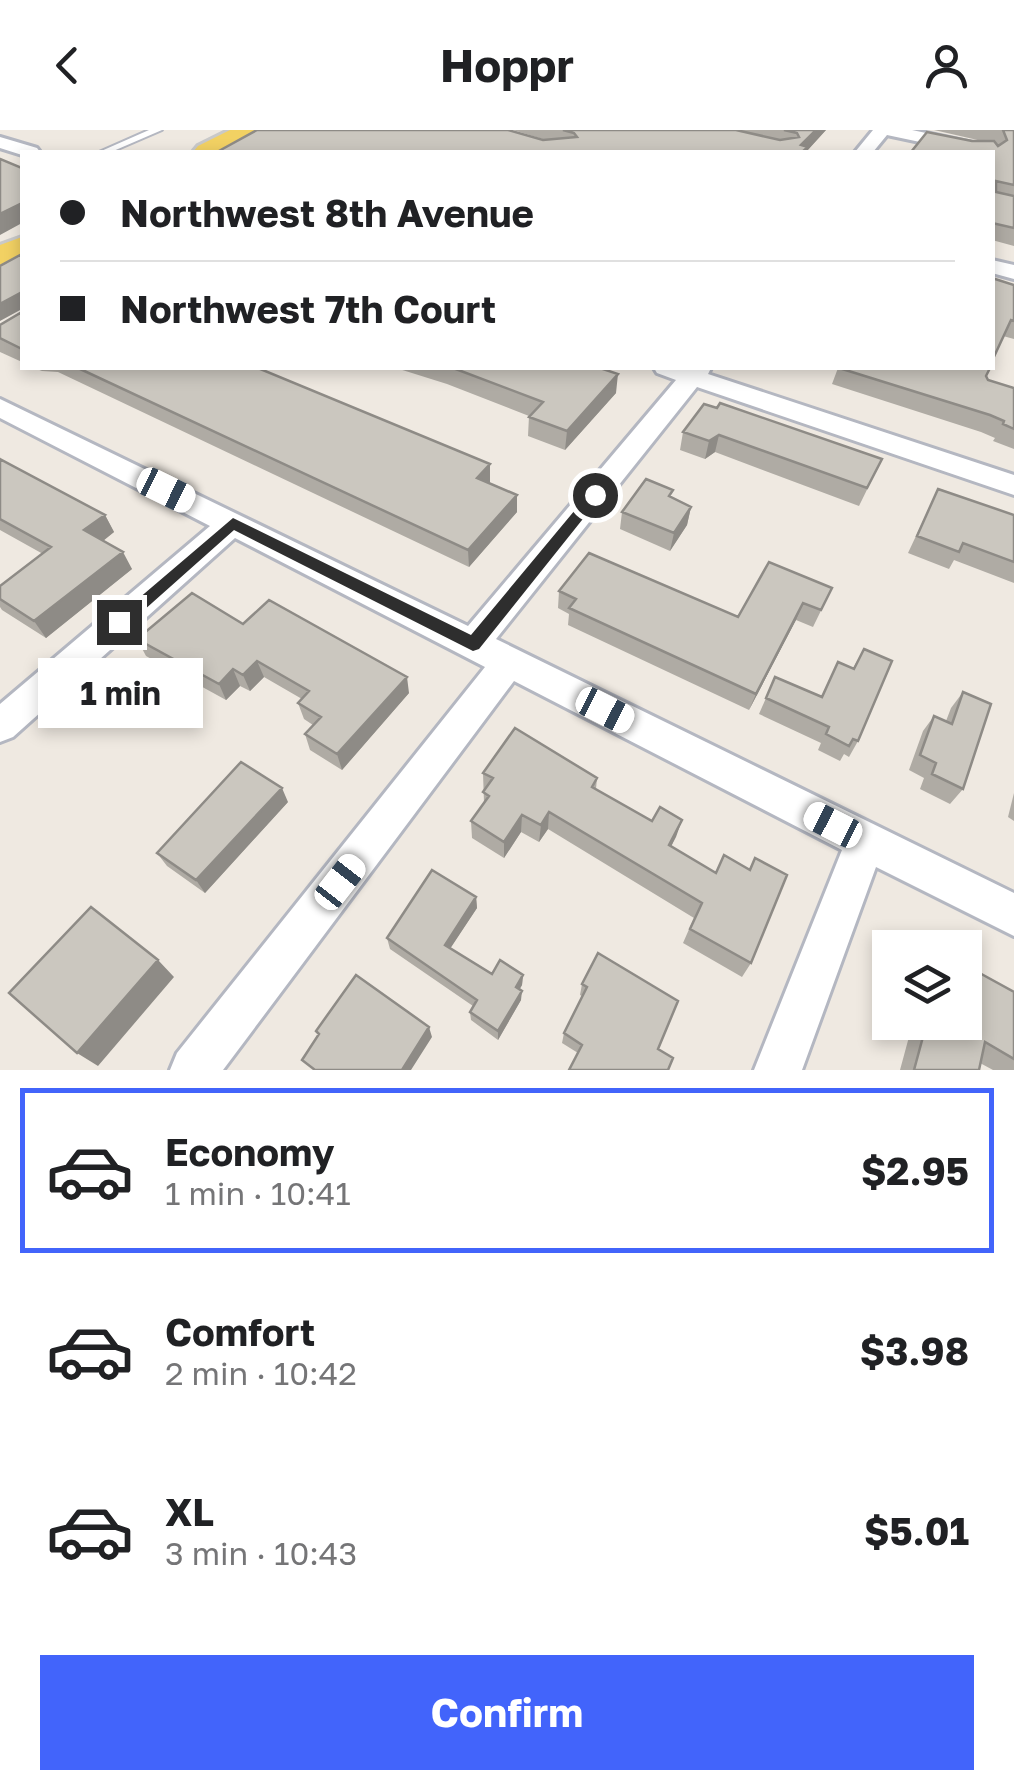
<!DOCTYPE html>
<html lang="en">
<head>
<meta charset="utf-8">
<style>
  body { margin:0; font-family:"Golos Text",sans-serif; background:#f2f2f2; color:#202124; height:100vh; display:flex; flex-direction:column; font-size:38px; white-space:nowrap }
  * { box-sizing:border-box; margin:0 }
  p { font-size:32px; color:#757577 }
  .icon { flex:none; width:55px; height:55px; fill:none; stroke:currentColor; stroke-width:2; stroke-linecap:round; stroke-linejoin:round }
  .map { position:relative; height:940px; overflow:hidden }
  .sheet { display:flex; flex-direction:column; background:#fff; flex:1 }
  .sheet>* { flex:none }
  .hud { position:absolute; left:20px; top:20px; width:975px; height:220px; border-radius:0px; box-shadow:0 5px 15px #0003; display:grid; align-content:center; height:220px; padding:0 40px; background:#fff }
  .fabs { position:absolute; left:872px; top:800px; display:grid; gap:20px }
  .fabs a { display:grid; place-items:center; width:110px; height:110px; border-radius:0px; background:#fff; box-shadow:0 5px 15px #0003; font-size:50px }
  .end { position:absolute; width:45px; height:45px; margin:-22px; border:12px solid #2e2e2e; background:#fff; box-shadow:0 0 0 5px #fff }
  .from { border-radius:50% }
  .bubble { position:absolute; height:70px; border-radius:0px; background:#fff; box-shadow:0 5px 15px #0003; font-size:32px; font-weight:700; line-height:70px; text-align:center }
  .car { position:absolute; width:30px; height:60px; margin:-30px -15px; border-radius:12px; box-shadow:0 0 8px 2px #0007; background:linear-gradient(#fff 24%,#345 0 40%,#fff 0 76%,#345 0 86%,#fff 0) }
  .hud b { display:flex; align-items:center; gap:35px; height:95px; font-size:38px }
  .hud b+b { border-top:2px solid #e0e0e0 }
  .hud i { width:25px; height:25px; background:#202124 }
  ul { padding:18px 0 0; list-style:none }
  li { display:flex; align-items:center; gap:30px; height:165px; margin:0 20px 15px; padding:0 20px; border:5px solid transparent; border-radius:0px }
  li div { flex:1 }
  li b { display:block; font-size:38px }
  li em { font-style:normal; font-weight:700 }
  li.on { border-color:#4264fb }
  li>.icon { width:90px; height:90px; stroke-width:1.5 }
  .primary-button { display:flex; gap:20px; margin-top:auto; padding:20px 40px }
  .primary-button a { flex:1; height:115px; border-radius:0px; background:#4264fb; color:#fff; font-size:40px; font-weight:700; line-height:115px; text-align:center }
  header { display:flex; justify-content:space-between; align-items:center; height:130px; padding:0 40px; background:#fff; font-size:45px; font-weight:700 }
  .map>svg:first-child { display:block }
</style>
</head>
<body>
<header><svg class="icon" aria-label="back" viewBox="0 0 24 24"><path d="M15 5l-7 7 7 7"/></svg>Hoppr<svg class="icon" aria-label="person" viewBox="0 0 24 24"><circle cx="12" cy="8" r="4"/><path d="M4 21q1-7 8-7t8 7"/></svg></header>
<div class="map">
<svg width="1014" height="940" viewBox="0 0 1014 940">
  <rect width="100%" height="100%" fill="#efe9e1"/>
  <g fill="none" stroke-linecap="round" stroke-linejoin="round">
    <g stroke="#b4b7c1" stroke-width="4">
      <path id="lane" d="M149,0H162L111,22H99Z
        M33,559L74,583L77,589L74,595C58,600 40,581 26,573L23,567L26,561Z"/>
    </g>
    <g stroke="#b4b7c1" stroke-width="6">
      <path id="street" d="M873,0H912L996,18L999,22L992,27V22H967L887,5L873,22H855Z
        M0,7L37,18L40,22L22,25L0,18Z
        M992,130L1014,135V149L992,143Z
        M654,238H711L708,244L1014,345V365L697,257L496,509L1014,763V806L876,737L802,940H754L842,720L514,551L223,940H170L177,923L485,537L235,408L13,607L0,612V574L210,396L0,288V269L468,496L676,250L657,243Z"/>
    </g>
    <g stroke="#c9c9c9" stroke-width="6">
      <path id="primary" d="M230,0H266L230,22H193L198,16Z
        M22,107V131L0,140V115Z"/>
    </g>
    <use href="#lane" fill="#fff" fill-rule="evenodd"/>
    <use href="#street" fill="#fff" fill-rule="evenodd"/>
    <use href="#primary" fill="#f2d163" fill-rule="evenodd"/>
  </g>
  <path fill="#afaba4" d="M513,0H826L806,22H217L546,10Z
    M934,0H1014V116L992,110V22L972,11H982Z
    M1014,155V209L1003,206Z
    M22,182V232L0,222V195Z
    M34,238H258L490,334L489,353L517,382L469,437L58,242L42,241Z
    M396,238H600L616,263L565,320L528,306L529,286L447,254Z
    M838,238L988,250L1014,258V319L993,311L995,308L981,302L832,254Z
    M704,274L882,329L859,376L715,322L705,329L680,320L683,302Z
    M0,329L105,385L114,402L103,411L132,439L46,508L2,480L0,477V456L43,424L0,400Z
    M938,359L1014,385V453L954,430L949,439L908,423Z
    M671,367L691,377L687,395L670,421L620,399L622,382Z
    M832,458L813,497L796,490L749,580L568,495L569,484L558,478L559,461L738,487Z
    M243,494L409,563L342,640L310,620L305,604L313,595L304,589L298,573L302,569L264,547L250,561L240,556L226,570L146,526L137,509Z
    M864,519L858,611L849,627L844,624L840,631L818,620L821,613L759,584L766,568L821,567L853,538Z
    M963,562V659L950,674L920,659L924,648L909,640L923,601L934,586L946,591L951,578Z
    M483,643L597,648L596,659L652,691L682,690L671,717L716,743L749,739L755,728L751,833L742,847L683,813L694,788L548,699L539,712L521,702L504,728L472,708L471,691L484,673Z
    M1014,663V691L1008,687Z
    M288,672L205,763L167,736L157,723Z
    M476,767L477,778L450,818L492,844L523,845L522,855L520,859L521,870L498,910L471,890L470,882L473,876L390,819L387,808Z
    M598,823L658,919L578,923L562,913L564,903L582,866L580,865L582,854Z
    M1014,862V940H993L980,933L979,940H900L913,892H965Z"/>
  <path fill="#8e8b86" d="M816,0H826L806,22H800L801,15Z
    M22,73V93L0,105V84Z
    M22,162V179L0,191V174Z
    M618,244L616,263L565,320L567,301Z
    M719,305L715,322L705,329L709,311Z
    M490,334V352L478,366L477,348Z
    M517,365V382L469,437L468,420Z
    M691,377L687,395L670,421L674,403Z
    M105,385L114,402L94,418L84,400Z
    M123,422L132,439L46,508L34,491Z
    M803,473L796,490L749,580L756,564Z
    M257,531L264,547L250,561L243,545Z
    M233,539L240,556L226,570L219,554Z
    M407,547L409,563L342,640L337,624Z
    M282,658L288,672L205,763L196,750Z
    M549,682L548,699L539,712L541,695Z
    M522,685L521,702L504,728V712Z
    M682,690L676,707L663,732L669,715Z
    M476,767L477,778L446,825L445,815Z
    M158,830L174,847L98,936L77,923Z
    M523,845L522,855L515,866L516,857Z
    M522,861L521,870L498,910V901Z
    M429,897L432,907L411,940H402Z"/>
  <path fill="#cbc7bf" stroke="#8e8b86" stroke-width="2.5" d="M257,0H508L543,10L577,7L574,3L563,0H736L780,10L799,7L797,3L784,0H816L801,15L808,17L802,22H217Z
    M1003,0H1014V55L996,51V62L1014,66V98L992,93V22H911L927,2L972,11H994L998,16L1007,10Z
    M0,29L22,38V73L0,84Z
    M22,124V162L0,174V136Z
    M992,148L1014,155V191L1011,190L992,231Z
    M22,182V219L0,208V195Z
    M78,238H258L490,334L477,348L517,365L468,420Z
    M453,238H600L618,244L567,301L529,287L543,272Z
    M839,238H990L986,246L988,250L1014,258V299L1003,294L1004,291L990,285Z
    M720,273L882,329L867,358L719,305L709,311L683,302L704,274L717,278Z
    M0,329L105,385L84,400L123,422L34,491L0,469V456L51,417L0,389Z
    M646,349L673,360L669,366L691,377L674,403L622,382Z
    M938,359L1014,385V432L963,413L959,422L917,406Z
    M589,423L738,487L769,432L832,458L821,480L803,473L756,564L569,478L576,469L559,461Z
    M192,463L243,494L269,470L407,547L337,624L305,604L321,587L298,573L309,561L257,531L243,545L233,539L219,554L137,509Z
    M864,519L892,531L858,611L853,609L849,616L826,604L829,597L766,568L775,547L822,567L838,532L854,539Z
    M963,562L991,574L963,659L932,644L936,633L920,625L934,586L952,594Z
    M515,598L597,648L592,657L652,691L660,677L682,690L669,715L716,743L724,725L750,740L755,728L787,745L751,833L690,799L702,773L549,682L541,695L522,685L504,712L471,691L489,666L483,662L493,648L483,643Z
    M241,632L282,658L196,750L157,723Z
    M432,740L476,767L445,815L492,844L500,830L523,845L516,857L522,861L498,901L470,882L477,870L387,808Z
    M91,777L158,830L77,923L9,863Z
    M598,823L678,871L658,919L673,928L668,940H569L582,915L564,903L587,857L582,854Z
    M965,835L1014,862V929L985,912L979,940H914L927,892H965Z
    M356,845L429,897L402,940H315L302,930L319,904L316,901Z"/>
  <path fill="#2e2e2e" d="M590,362L602,365L479,519L473,521L234,400L125,497L119,499L111,492L233,388L471,505Z"/>
</svg>
<div class="fabs">
<a><svg class="icon" aria-label="layers" viewBox="0 0 24 24"><path d="M12 4l9 5-9 5-9-5zM3 14l9 5 9-5"/></svg></a>
</div>
<i class="end from" style="left:595px;top:365px"></i>
<i class="end" style="left:119px;top:492px"></i>
<div class="bubble" style="left:38px;top:528px;width:165px">1 min</div>
<i class="car" style="left:166px;top:360px;rotate:116deg"></i>
<i class="car" style="left:605px;top:580px;rotate:117deg"></i>
<i class="car" style="left:833px;top:695px;rotate:297deg"></i>
<i class="car" style="left:340px;top:752px;rotate:38deg"></i>
<div class="hud">
<b><i class="from"></i>Northwest 8th Avenue</b>
<b><i></i>Northwest 7th Court</b>
</div>
</div>
<section class="sheet">
<ul>
<li class="on"><svg class="icon" aria-label="car" viewBox="0 0 24 24"><path d="M5 17H2v-5l4-1 3-4h7l3 4 3 1v5h-3M9 17h6M6 11h13"/><circle cx="7" cy="17" r="2"/><circle cx="17" cy="17" r="2"/></svg><div><b>Economy</b><p>1 min · 10:41</p></div><em>$2.95</em></li>
<li><svg class="icon" aria-label="car" viewBox="0 0 24 24"><path d="M5 17H2v-5l4-1 3-4h7l3 4 3 1v5h-3M9 17h6M6 11h13"/><circle cx="7" cy="17" r="2"/><circle cx="17" cy="17" r="2"/></svg><div><b>Comfort</b><p>2 min · 10:42</p></div><em>$3.98</em></li>
<li><svg class="icon" aria-label="car" viewBox="0 0 24 24"><path d="M5 17H2v-5l4-1 3-4h7l3 4 3 1v5h-3M9 17h6M6 11h13"/><circle cx="7" cy="17" r="2"/><circle cx="17" cy="17" r="2"/></svg><div><b>XL</b><p>3 min · 10:43</p></div><em>$5.01</em></li>
</ul>
<div class="primary-button"><a>Confirm</a></div>
</section>
</body>
</html>
